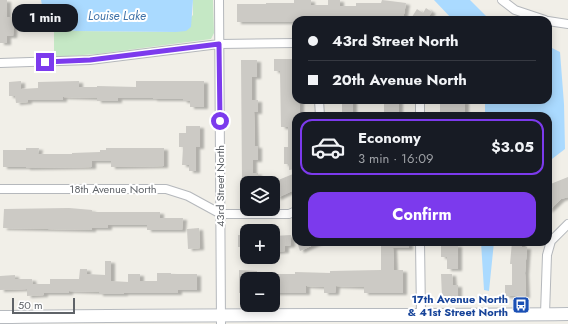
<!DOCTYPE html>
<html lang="en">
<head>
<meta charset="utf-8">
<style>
  body { margin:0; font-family:Jost,sans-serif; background:#20242c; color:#f1f3f6; height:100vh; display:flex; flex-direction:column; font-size:15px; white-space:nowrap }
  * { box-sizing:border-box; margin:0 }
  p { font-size:13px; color:#9ea1a6 }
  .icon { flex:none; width:22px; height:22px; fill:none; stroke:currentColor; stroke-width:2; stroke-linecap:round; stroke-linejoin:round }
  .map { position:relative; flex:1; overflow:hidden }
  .details { position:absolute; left:292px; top:112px; width:260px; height:134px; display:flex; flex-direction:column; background:#171b24; border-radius:12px; box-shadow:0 2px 10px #0003 }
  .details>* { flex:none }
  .top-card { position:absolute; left:292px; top:16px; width:260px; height:88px; border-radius:12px; box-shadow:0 2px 10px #0003; display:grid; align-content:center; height:88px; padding:0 16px; background:#171b24 }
  .buttons { position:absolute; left:240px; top:176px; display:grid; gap:8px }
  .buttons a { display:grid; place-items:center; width:40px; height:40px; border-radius:8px; background:#171b24; box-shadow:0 2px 10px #0003; font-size:20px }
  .scale { position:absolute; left:12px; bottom:10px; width:63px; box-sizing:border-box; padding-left:4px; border:2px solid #5f6368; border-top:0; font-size:11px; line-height:14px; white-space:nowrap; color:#5f6368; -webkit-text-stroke:3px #fff; paint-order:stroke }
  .end { position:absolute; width:18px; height:18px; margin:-9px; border:5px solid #7c3aed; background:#fff; box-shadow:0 0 0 2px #fff }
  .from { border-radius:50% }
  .bubble { position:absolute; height:28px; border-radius:12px; background:#171b24; box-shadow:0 2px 10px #0003; font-size:13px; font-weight:700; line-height:28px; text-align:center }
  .top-card b { display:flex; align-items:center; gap:14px; height:38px; font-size:15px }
  .top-card b+b { border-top:1px solid #363941 }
  .top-card i { width:10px; height:10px; background:#f1f3f6 }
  ul { padding:7px 0 0; list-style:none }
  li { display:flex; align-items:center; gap:12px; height:56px; margin:0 8px 6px; padding:0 8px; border:2px solid transparent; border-radius:12px }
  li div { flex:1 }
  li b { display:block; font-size:15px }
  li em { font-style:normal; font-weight:700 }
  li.selected { border-color:#7c3aed }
  li>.icon { width:36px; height:36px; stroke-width:1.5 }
  .primary-button { display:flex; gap:8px; margin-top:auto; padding:8px 16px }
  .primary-button a { flex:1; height:46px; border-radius:12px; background:#7c3aed; color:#fff; font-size:16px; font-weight:700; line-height:46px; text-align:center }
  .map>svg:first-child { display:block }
</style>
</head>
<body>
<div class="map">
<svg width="568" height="324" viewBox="0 0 568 324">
  <defs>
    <filter id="shadow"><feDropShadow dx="4" dy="2" stdDeviation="1" flood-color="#0004"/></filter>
  </defs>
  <rect width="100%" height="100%" fill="#f1efe8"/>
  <path fill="#c5e8c5" d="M193,0H213L214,33L211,39L97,54L54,57V27L76,31L176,32L193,15Z"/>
  <path fill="#aadaff" d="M41,0H193L191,27L186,31L176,32L76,31L54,27L45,21Z
    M434,0H470L490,20H453Z
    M548,46L560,52L564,104L565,149L548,162V116H485V100H548Z
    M481,242H494L489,291L484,290Z"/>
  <path fill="#cccac5" filter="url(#shadow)" d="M0,0H7V17H14L13,36H7V43H0Z
    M294,0H311V5H328V0H340V6H356V3H381L382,0L406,3L403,20H296V22H237V4H266V3H294Z
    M426,8L432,12L428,17L432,20H410L417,9L423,13Z
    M274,59H296V100H300V116H296V138H294L296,169L289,170V164H284V147H288V127H281L280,71H274Z
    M241,60H257V77H252V100H258V112H254L255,146H258V160H253V173H258V183H242Z
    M21,81V89L38,88V82L79,81V87H97V86L136,87V81H204V107H190V101H183V99H153V98H118V101H97V98L63,97V100H28V102L16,103L15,96H9V82Z
    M342,100H353V114H342Z
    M384,100H399V115H384Z
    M440,101H465V116H440Z
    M186,126H200V147H196V171H189V165H182L183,147H179V133H186Z
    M26,148H39L38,154H72V153L100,152V150H106V148H164V166L111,167V161H92V167L26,168V167H3V150H26Z
    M293,174L296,181V189L277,198L273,187V183H271Z
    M568,177V197L561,199L548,211V185Z
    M69,208L92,210V212H160V218H183L182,230H147V225H108V228H92V230L3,228L4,209Z
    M199,228L200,248L188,249L187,229Z
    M238,235H247V247H238Z
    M291,235V245L285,246V251L273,252V236Z
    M297,242H320L300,251Z
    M381,242H409V248H393L394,270H403V293H364V287L336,286L335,293H324V287L306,286V293H273V274H295V272L330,273V271L381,270Z
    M512,242H522V247H527L525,273L526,296H505V285H512V264H510Z
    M441,245H458V269H447V257H441Z
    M105,261H111V281L128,282V274H140V281H157V273H171V274H197V290H178V293H124V294H99V292L69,291V293H44V295L27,296V289L0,290V276L15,275V279H32L33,284H50V279H79L80,269H87V274L105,275Z
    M239,270L257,271V279H247V293H239Z
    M441,274H452L453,285H458V296L442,297Z"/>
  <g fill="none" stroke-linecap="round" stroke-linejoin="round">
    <g stroke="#b5b8bc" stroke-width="10">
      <path id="street" d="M219,0L221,324
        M502,0L515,10L545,20
        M548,21L568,24
        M0,63L90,60L219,44L296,43
        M319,100L320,116
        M420,100V116
        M0,189H166L188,196L221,214H289L296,211
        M420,242L421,315
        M545,314L547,255L551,241L568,224"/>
    </g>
    <g stroke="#b6babf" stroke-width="14">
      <path id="secondary" d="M0,317C189,314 379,316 568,314"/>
    </g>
    <use href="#street" stroke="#fff" stroke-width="8"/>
    <use href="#secondary" stroke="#fff" stroke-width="12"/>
  </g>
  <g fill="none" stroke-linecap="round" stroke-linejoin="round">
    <path stroke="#7c3aed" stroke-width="5" d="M45,62L90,60L219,44L220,121"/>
  </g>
  <defs>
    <g id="bus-square" transform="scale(0.9)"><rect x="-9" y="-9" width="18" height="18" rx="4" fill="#1a4fb4" stroke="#fff"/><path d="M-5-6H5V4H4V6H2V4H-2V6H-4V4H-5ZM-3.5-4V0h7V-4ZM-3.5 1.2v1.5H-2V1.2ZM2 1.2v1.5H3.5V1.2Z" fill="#fff"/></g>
  </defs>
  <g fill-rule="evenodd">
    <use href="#bus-square" x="521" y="305"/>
  </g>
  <g text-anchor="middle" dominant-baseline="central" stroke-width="4" stroke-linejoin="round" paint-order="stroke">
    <g font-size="11" fill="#5f6368" stroke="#fff">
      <text transform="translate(220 186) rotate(-90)">43rd Street North</text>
      <text x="113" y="189">18th Avenue North</text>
    </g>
    <g font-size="11" font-weight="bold" fill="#164399" stroke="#fff" text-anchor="end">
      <text x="508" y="299">17th Avenue North<tspan x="508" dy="13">&amp; 41st Street North</tspan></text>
    </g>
    <g font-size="12" font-style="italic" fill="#4174aa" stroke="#fff">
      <text x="117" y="16">Louise Lake</text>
    </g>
  </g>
</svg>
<div class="buttons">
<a><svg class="icon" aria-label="layers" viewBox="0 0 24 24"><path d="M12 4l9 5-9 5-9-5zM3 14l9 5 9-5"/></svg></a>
<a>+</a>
<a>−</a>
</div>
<div class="scale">50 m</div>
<i class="end from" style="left:220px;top:121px"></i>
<i class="end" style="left:45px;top:62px"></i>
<div class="bubble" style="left:12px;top:4px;width:66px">1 min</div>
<div class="top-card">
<b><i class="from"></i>43rd Street North</b>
<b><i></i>20th Avenue North</b>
</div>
<section class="details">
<ul>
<li class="selected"><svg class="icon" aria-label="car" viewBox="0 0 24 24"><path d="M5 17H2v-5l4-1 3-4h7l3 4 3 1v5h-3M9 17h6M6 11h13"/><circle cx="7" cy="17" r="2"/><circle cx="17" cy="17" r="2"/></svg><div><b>Economy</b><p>3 min · 16:09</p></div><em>$3.05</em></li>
</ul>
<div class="primary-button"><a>Confirm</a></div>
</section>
</div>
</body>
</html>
